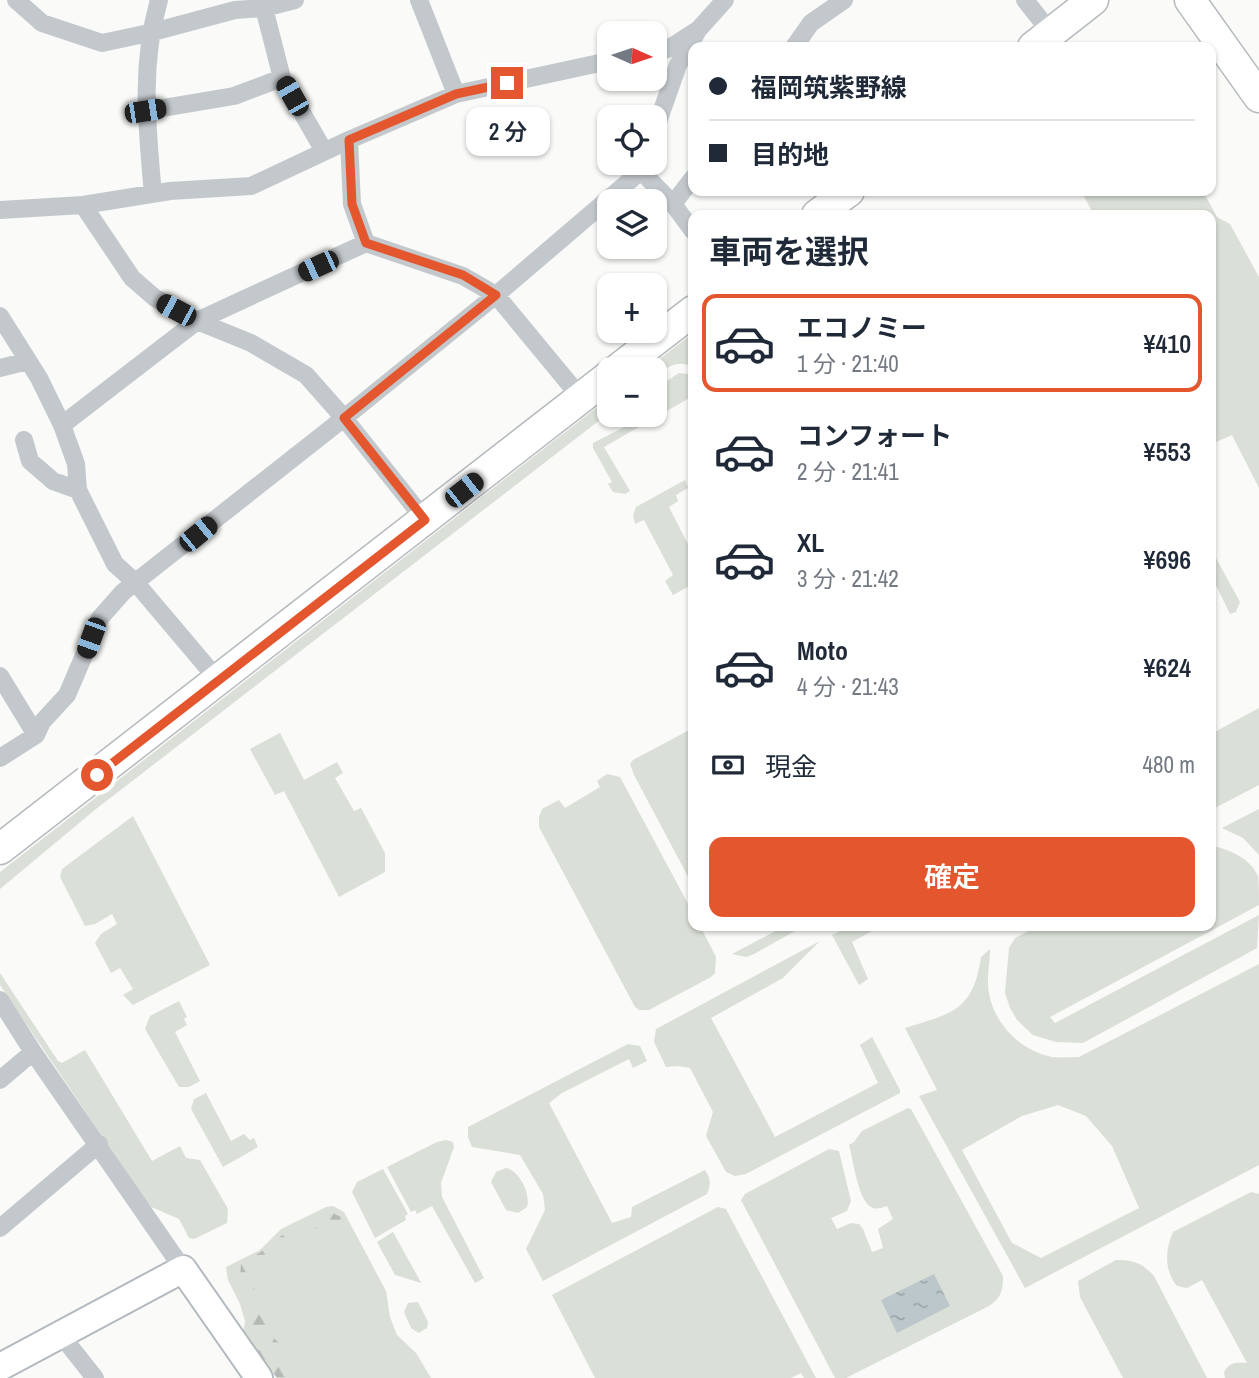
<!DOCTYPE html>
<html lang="ja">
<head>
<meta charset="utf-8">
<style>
  body { margin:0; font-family:"Archivo Narrow","Noto Sans JP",sans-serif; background:#f6f6f7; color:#1f2937; height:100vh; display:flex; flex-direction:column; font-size:26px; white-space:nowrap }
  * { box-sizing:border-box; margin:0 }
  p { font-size:23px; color:#747a83 }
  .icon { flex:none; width:38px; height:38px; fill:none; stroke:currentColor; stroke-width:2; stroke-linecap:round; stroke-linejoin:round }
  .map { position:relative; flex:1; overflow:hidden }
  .sheet { position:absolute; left:688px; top:210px; width:528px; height:721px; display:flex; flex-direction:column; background:#fff; border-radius:14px; box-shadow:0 2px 5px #0004 }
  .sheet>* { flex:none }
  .top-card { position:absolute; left:688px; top:42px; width:528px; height:154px; border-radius:14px; box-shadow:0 2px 5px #0004; display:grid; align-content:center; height:154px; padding:0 21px; background:#fff }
  .needle { width:46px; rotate:93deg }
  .controls { position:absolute; left:597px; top:21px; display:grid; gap:14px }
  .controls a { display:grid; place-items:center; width:70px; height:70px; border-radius:14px; background:#fff; box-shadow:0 2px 5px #0004; font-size:35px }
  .end { position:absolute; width:32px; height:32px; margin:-16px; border:9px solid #e4572e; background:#fff; box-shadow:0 0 0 4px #fff }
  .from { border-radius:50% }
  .bubble { position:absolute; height:49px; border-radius:14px; background:#fff; box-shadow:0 2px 5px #0004; font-size:23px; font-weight:600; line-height:49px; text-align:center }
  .car { position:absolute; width:21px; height:42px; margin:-21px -10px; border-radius:9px; box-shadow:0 0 5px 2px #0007; background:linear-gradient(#222 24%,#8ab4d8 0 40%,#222 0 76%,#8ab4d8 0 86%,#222 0) }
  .top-card b { display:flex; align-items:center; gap:24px; height:66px; font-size:26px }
  .top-card b+b { border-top:2px solid #e0e1e3 }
  .top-card i { width:18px; height:18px; background:#1f2937 }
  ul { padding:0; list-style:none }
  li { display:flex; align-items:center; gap:21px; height:98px; margin:0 14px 10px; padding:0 7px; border:4px solid transparent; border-radius:14px }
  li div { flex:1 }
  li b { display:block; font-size:26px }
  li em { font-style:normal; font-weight:600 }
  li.active { border-color:#e4572e }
  li>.icon { width:63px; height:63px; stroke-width:1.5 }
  h2 { padding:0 21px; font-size:32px; line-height:84px }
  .pay { display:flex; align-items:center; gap:18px; height:77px; padding:0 21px; font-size:26px }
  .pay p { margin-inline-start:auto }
  .button { display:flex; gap:14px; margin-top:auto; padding:14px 21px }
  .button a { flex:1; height:80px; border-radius:14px; background:#e4572e; color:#fff; font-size:28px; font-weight:600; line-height:80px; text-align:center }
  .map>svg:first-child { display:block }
</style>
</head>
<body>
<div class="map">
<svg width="1259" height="1378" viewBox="0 0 1259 1378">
  <defs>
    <pattern id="forest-firs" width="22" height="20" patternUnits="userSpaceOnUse" patternTransform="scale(1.75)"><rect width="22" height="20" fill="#dadfd7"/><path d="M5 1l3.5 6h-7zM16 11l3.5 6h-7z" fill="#b4b9b4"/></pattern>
    <pattern id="water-ripples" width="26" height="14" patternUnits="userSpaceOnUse" patternTransform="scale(1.75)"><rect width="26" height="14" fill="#bbc7cb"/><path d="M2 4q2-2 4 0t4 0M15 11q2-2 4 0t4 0" fill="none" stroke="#9ca6aa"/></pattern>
  </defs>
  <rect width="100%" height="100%" fill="#fafaf8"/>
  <path fill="#dadfd7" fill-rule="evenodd" d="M1081,191H1203L1217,217L1230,224L1259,277V488L1232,435L1214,443L1211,437V215H1094Z
    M693,333V367C677,359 667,367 655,377L654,369H647Z
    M679,373L688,374L693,379V396L604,447L630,491L625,494L613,492L608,484L612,482L593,448V443L632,423L628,415H654L655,389Z
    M609,398V413L96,809L0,889V872Z
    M685,480L688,488L676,495L678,501L669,507L693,554V584L673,595L665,581L673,575L644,520L635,524L633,515L636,507Z
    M1211,549L1240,602L1236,612L1230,614L1211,575Z
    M1259,708V785L1211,810V734Z
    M693,728V886L634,775L630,764L633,760Z
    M280,733L304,780L337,762L343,773L335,778L354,811L361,808L385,853V872L339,897L284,791L275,795L250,749Z
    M607,774L620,777L693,913V926H700L716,957L715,973L711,977L649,1010H639L635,1007L539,827V817L542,809L559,800L565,808L600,787L597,781Z
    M1259,809V855L1243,838L1222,828Z
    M133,816L210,965L133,1005L123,995L133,989L120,968L111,973L95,943L101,934L117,924L112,914L95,924L85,926L60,877L62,869Z
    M1211,846C1228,848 1251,859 1258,876C1259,883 1259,897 1259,905L1050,1017L1055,1023L1259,915L1257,948L1083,1043L1056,1042L1033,1035L1017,1020L1010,1008L1005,993L1009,948L1015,938L1038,926H1211Z
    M785,926H804L754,954L746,957L732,954Z
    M850,926H881L852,942L868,979L859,985L832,935Z
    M820,941L783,978L711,1018L775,1137L878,1083L860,1045L872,1037L900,1090V1093L746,1174L735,1176L726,1172L706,1136L713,1112L690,1068L678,1066L666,1067L654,1042L656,1029Z
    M990,949C990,963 986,980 989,993C994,1024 1021,1051 1052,1057C1060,1058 1070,1057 1079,1057L1259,964V1165L1025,1288L919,1096L937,1090L905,1028C953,1013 973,1011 981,957ZM1058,1105L1086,1116L1112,1146L1139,1208L1041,1258L1012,1243L962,1150L1022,1116Z
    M0,973L58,1061L62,1063L85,1050L152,1161L180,1146L186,1158L200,1160L228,1209L227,1223L194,1239L189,1238L179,1219L149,1206L0,985Z
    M179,1001L187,1017L184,1019L187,1025L175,1032L200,1081L189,1087H179L145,1029L150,1016Z
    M628,1044L640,1046L647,1061L633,1068L629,1059L562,1093L549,1103L612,1223L631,1217L632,1207L705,1170C711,1179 711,1184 707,1194L543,1281L526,1249L545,1210L543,1194L520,1155L472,1147L468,1137V1127Z
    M206,1093L231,1141L244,1134L250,1140L254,1138L258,1147L223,1167L191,1109L194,1099Z
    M908,1108L911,1109L1003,1276C1003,1291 1001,1298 989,1306L846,1378H835L741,1200L745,1194L829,1149L839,1151L851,1201L847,1211L831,1218L837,1229L851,1223L859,1224L863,1229L872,1252L883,1248L878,1229L893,1219L887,1206C881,1208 876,1210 871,1207C858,1200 853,1159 849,1145L854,1142L862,1131Z
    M446,1140L453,1142L454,1147L441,1183L442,1197L484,1278L475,1283L432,1206L417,1214L415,1210L411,1212L387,1167L437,1142Z
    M506,1168C519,1170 531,1194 527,1207L518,1213L506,1210L491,1182L496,1172Z
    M383,1169L408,1214L405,1216L406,1220L375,1238L352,1192L357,1182Z
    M1251,1192L1259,1194V1378H1225L1224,1372C1231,1361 1236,1363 1247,1363L1202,1280L1187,1288L1177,1286C1164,1270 1165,1250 1173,1232Z
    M333,1206L344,1212L386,1291L390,1317L397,1335L416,1353L431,1378H277L251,1341L240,1304L228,1280L226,1267L260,1250L281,1229L326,1207Z
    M718,1207L726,1209L728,1213L816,1378H804L801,1373L791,1378H595L552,1295Z
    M393,1232L423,1286L421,1283L395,1275L377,1242Z
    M1116,1260C1134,1260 1142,1263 1154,1276L1207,1378H1123L1080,1297L1078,1281Z
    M418,1302L428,1322L427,1328L419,1333L411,1328L404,1312L408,1303Z"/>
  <path fill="url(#forest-firs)" d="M328,1211L341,1217L338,1228L321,1226L289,1242L277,1253L251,1269L255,1294L262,1298L255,1304C241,1292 239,1283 241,1264L269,1247L281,1236Z
    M261,1303L266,1311L265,1322L270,1335L283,1346L296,1378H277L243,1333L246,1316Z"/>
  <path fill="url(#water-ripples)" d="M934,1274L950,1306L897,1333L881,1300Z"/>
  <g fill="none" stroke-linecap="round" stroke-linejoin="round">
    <g stroke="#b3babf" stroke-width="30">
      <path id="secondary" d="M0,1367L183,1269L259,1378"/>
    </g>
    <g stroke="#b5babe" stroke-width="33">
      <path id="primary" d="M1190,0L1259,97
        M1033,47L1093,0
        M817,215L849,191
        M618,369L693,311
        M0,849L609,376"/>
    </g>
    <path stroke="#c3c8cc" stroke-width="18" d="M16,0L42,23L102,43L149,33L235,10L264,8L295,0
      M264,0V8L282,78L324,151
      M419,0L456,94
      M1025,0L1051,33
      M794,47L811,23L844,0
      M654,52L668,49L696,31
      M145,111L234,96L282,78
      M654,133L678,65L698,30L725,0
      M349,140L352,204L366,243L463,276L496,295L581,398
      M641,171L673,204L693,231
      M153,194C147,127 140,66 159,0
      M673,204L693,178
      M83,205L132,278L155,298L197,321L251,343L306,375L344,418L425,520
      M0,210L83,205L170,191L251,186L349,140L456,94L609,61
      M0,316L39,378L62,425L76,464L78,490L115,564L136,583L218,680
      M0,368L28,361
      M62,425L197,321L366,243
      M24,440L30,461L53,481L78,490
      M0,676L36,735
      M0,758L36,735L42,722L67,695L100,618L123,592L344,418L496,295L641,171L644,163
      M0,1000L33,1052L183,1269
      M0,1080L33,1052
      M0,1228L99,1144
      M61,1335L95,1378"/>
    <use href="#secondary" stroke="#fff" stroke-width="26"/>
    <use href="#primary" stroke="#fff" stroke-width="30"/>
  </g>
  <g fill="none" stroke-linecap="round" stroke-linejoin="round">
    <path stroke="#e4572e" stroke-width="9" d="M97,775L425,520L344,418L496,295L463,275L366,243L352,204L349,140L456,94L507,83"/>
  </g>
</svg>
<div class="controls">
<a><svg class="needle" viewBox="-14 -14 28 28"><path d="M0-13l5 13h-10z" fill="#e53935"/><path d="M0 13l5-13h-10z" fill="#747a83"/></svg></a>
<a><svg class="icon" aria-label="locate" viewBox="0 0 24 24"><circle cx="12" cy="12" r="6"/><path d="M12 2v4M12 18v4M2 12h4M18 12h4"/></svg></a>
<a><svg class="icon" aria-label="layers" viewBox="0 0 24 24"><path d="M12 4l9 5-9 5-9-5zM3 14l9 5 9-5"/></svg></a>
<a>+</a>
<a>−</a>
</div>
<i class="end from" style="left:97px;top:775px"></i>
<i class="end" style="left:507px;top:83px"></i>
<div class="bubble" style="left:466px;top:107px;width:84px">2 分</div>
<i class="car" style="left:292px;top:96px;rotate:330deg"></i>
<i class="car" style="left:145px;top:111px;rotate:81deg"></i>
<i class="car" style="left:318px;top:266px;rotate:245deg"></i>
<i class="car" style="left:176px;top:310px;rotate:298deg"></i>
<i class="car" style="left:464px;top:490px;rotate:52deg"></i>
<i class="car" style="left:198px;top:534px;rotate:51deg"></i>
<i class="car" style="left:91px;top:638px;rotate:200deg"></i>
<div class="top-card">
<b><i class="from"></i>福岡筑紫野線</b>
<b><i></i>目的地</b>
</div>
<section class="sheet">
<h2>車両を選択</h2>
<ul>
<li class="active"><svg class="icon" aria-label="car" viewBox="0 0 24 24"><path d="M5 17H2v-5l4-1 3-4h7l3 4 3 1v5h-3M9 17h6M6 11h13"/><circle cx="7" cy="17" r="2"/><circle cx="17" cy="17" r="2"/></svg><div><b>エコノミー</b><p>1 分 · 21:40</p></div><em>¥410</em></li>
<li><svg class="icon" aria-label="car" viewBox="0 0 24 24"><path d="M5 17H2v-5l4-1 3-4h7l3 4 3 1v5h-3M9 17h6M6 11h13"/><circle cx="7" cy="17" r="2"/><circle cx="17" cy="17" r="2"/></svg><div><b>コンフォート</b><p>2 分 · 21:41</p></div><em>¥553</em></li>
<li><svg class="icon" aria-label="car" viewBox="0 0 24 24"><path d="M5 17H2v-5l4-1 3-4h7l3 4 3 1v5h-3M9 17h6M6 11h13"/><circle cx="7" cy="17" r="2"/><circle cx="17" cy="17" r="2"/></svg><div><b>XL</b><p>3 分 · 21:42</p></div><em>¥696</em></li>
<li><svg class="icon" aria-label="car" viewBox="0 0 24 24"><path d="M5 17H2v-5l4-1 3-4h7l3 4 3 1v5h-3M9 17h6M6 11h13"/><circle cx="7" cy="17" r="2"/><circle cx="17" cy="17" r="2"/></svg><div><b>Moto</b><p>4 分 · 21:43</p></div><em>¥624</em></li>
</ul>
<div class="pay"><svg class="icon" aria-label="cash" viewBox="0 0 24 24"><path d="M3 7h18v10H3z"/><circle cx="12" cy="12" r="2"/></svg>現金<p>480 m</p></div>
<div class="button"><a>確定</a></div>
</section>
</div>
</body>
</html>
